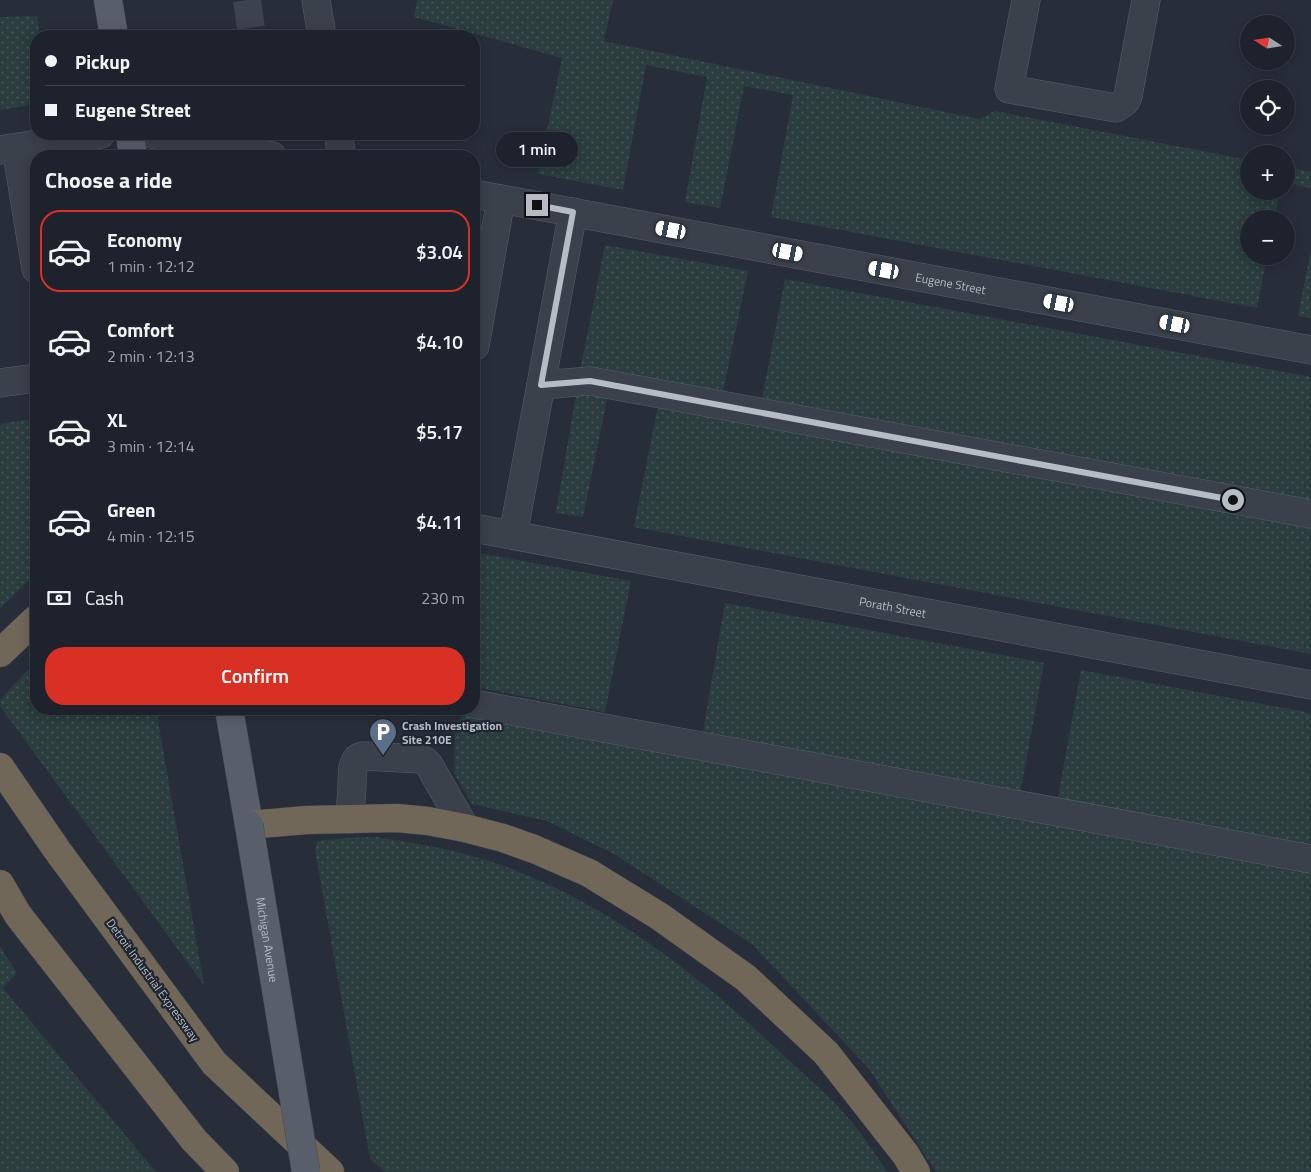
<!DOCTYPE html>
<html lang="en">
<head>
<meta charset="utf-8">
<style>
  body { margin:0; font-family:"Titillium Web",sans-serif; background:#2a2f38; color:#f1f3f6; height:100vh; display:flex; flex-direction:column; font-size:19px; white-space:nowrap }
  * { box-sizing:border-box; margin:0 }
  p { font-size:16px; color:#a0a4a9 }
  .icon { flex:none; width:28px; height:28px; fill:none; stroke:currentColor; stroke-width:2; stroke-linecap:round; stroke-linejoin:round }
  .map { position:relative; flex:1; overflow:hidden }
  .sheet { position:absolute; left:30px; top:150px; width:450px; height:565px; display:flex; flex-direction:column; background:#1d222c; border-radius:20px; box-shadow:0 2px 12px #0003,0 0 0 1px #3b3f48 }
  .sheet>* { flex:none }
  .banner { position:absolute; left:30px; top:30px; width:450px; height:110px; border-radius:20px; box-shadow:0 2px 12px #0003,0 0 0 1px #3b3f48; display:grid; align-content:center; height:110px; padding:0 15px; background:#1d222c }
  .needle { width:32px; rotate:282deg }
  .tools { position:absolute; left:1240px; top:15px; display:grid; gap:10px }
  .tools a { display:grid; place-items:center; width:55px; height:55px; border-radius:50%; background:#1d222c; box-shadow:0 2px 12px #0003,0 0 0 1px #3b3f48; font-size:25px }
  .end { position:absolute; width:22px; height:22px; margin:-11px; border:6px solid #b6bcc6; background:#111; box-shadow:0 0 0 2px #111 }
  .from { border-radius:50% }
  .bubble { position:absolute; height:35px; border-radius:18px; background:#1d222c; box-shadow:0 2px 12px #0003,0 0 0 1px #3b3f48; font-size:16px; font-weight:600; line-height:35px; text-align:center }
  .car { position:absolute; width:15px; height:30px; margin:-15px -8px; border-radius:6px; box-shadow:0 0 4px 1px #0007; background:linear-gradient(#fff 24%,#345 0 40%,#fff 0 76%,#345 0 86%,#fff 0) }
  .banner b { display:flex; align-items:center; gap:18px; height:48px; font-size:19px }
  .banner b+b { border-top:1px solid #3b3f48 }
  .banner i { width:12px; height:12px; background:#f1f3f6 }
  ul { padding:0; list-style:none }
  li { display:flex; align-items:center; gap:15px; height:82px; margin:0 10px 8px; padding:0 5px; border:2px solid transparent; border-radius:20px }
  li div { flex:1 }
  li b { display:block; font-size:19px }
  li em { font-style:normal; font-weight:600 }
  li.current { border-color:#d93025 }
  li>.icon { width:45px; height:45px; stroke-width:1.5 }
  h2 { padding:0 15px; font-size:22px; line-height:60px }
  .pay { display:flex; align-items:center; gap:12px; height:55px; padding:0 15px; font-size:19px }
  .pay p { margin-inline-start:auto }
  .primary-button { display:flex; gap:10px; margin-top:auto; padding:10px 15px }
  .primary-button a { flex:1; height:58px; border-radius:20px; background:#d93025; color:#fff; font-size:20px; font-weight:600; line-height:58px; text-align:center }
  .map>svg:first-child { display:block }
</style>
</head>
<body>
<div class="map">
<svg width="1311" height="1172" viewBox="0 0 1311 1172">
  <defs>
    <pattern id="grass-dots" width="8" height="8" patternUnits="userSpaceOnUse" patternTransform="scale(1.25)"><rect width="8" height="8" fill="#2b3d3e"/><path d="M2 2h.1M6 6h.1" fill="none" stroke="#485758" stroke-width="1.8" stroke-linecap="round"/></pattern>
  </defs>
  <rect width="100%" height="100%" fill="#272e3a"/>
  <path fill="url(#grass-dots)" d="M417,0H613L604,41L979,119L995,111L1249,160V191H1280L1274,219H1249V256H1267L1257,308L771,217L793,95L744,86L720,208L685,202L707,77L646,65L623,190L538,174L562,58L414,17Z
    M37,16L40,36H36V104L0,110V17Z
    M1286,167L1311,172V188L1286,183Z
    M605,245L748,271L719,411L758,419L785,279L1311,377V654L634,527L661,390L611,380L583,517L556,513L579,376Z
    M1311,249V318L1298,316Z
    M36,418V573L0,609V424Z
    M474,552L631,581L605,712L474,687Z
    M725,603L1044,663L1020,794L702,736Z
    M36,661V709H156L204,985L0,706V700Z
    M1081,670L1311,713V843L1303,845L1057,802Z
    M462,715L750,767L1311,873V1172H936L869,1069L752,944L614,854L547,821L472,804L454,773L455,732Z
    M376,837C406,842 436,846 465,854C586,886 690,967 779,1051C800,1071 823,1090 842,1111C859,1130 874,1151 887,1172H385L370,1159L315,850L317,841L345,838Z
    M0,947L17,973L3,988L156,1172H0Z"/>
  <g fill="none" stroke-linecap="round" stroke-linejoin="round">
    <path stroke="#3c434f" stroke-width="28" stroke-dasharray="28 14" stroke-linecap="butt" d="M247,0L252,36"/>
    <g stroke="#585f69" stroke-width="29">
      <g id="minor">
        <path d="M316,0L322,36"/>
        <path d="M1026,0L1009,89L1116,108L1125,102L1128,96L1146,0"/>
        <path d="M152,134L272,156"/>
        <path d="M338,134L342,156"/>
        <path d="M16,148L36,269"/>
        <path d="M0,150L101,134"/>
        <path id="s1" d="M474,194L1311,350"/>
        <path d="M475,346L501,199"/>
        <path d="M0,383L36,378"/>
        <path d="M541,385L590,381L1311,514"/>
        <path id="s2" d="M474,528L1311,685"/>
        <path d="M513,535L573,212"/>
        <path d="M474,704L1311,859"/>
        <path d="M350,819L353,767C355,761 356,757 364,756L420,759L425,761L429,765L465,828"/>
      </g>
    </g>
    <g stroke="#434a54" stroke-width="29">
      <path id="major" d="M108,0L114,36
        M130,134L133,156
        M229,709L249,825"/>
    </g>
    <g stroke="#424953" stroke-width="29">
      <path id="highway" d="M0,653L36,619
        M0,767L57,850L214,1063L330,1172
        M249,825L307,820L397,818L428,821L465,828L503,838L534,849L589,873L659,916L746,978L826,1053L906,1155L916,1172
        M0,884L18,915L194,1140L225,1172"/>
    </g>
    <use href="#minor" stroke="#3a414b" stroke-width="28"/>
    <use href="#major" stroke="#585f6b" stroke-width="28"/>
    <use href="#highway" stroke="#706758" stroke-width="28"/>
    <g stroke="#434a54" stroke-width="29" stroke-linecap="butt">
      <g id="major-bridge">
        <path id="s3" d="M249,825L306,1172"/>
      </g>
    </g>
    <use href="#major-bridge" stroke="#585f6b" stroke-width="28"/>
  </g>
  <g fill="none" stroke-linecap="round" stroke-linejoin="round">
    <path stroke="#b6bcc6" stroke-width="6" d="M537,205L573,212L541,385L590,381L1233,500"/>
  </g>
  <defs>
    <g id="parking-pin" transform="scale(1.4375)"><path d="M0 17L-7.5 6A9.5 9.5 0 1 1 7.5 6Z" fill="#5c6f8a" stroke="#1f2630"/><path d="M-3.5-5.5H1a3.5 3.5 0 0 1 0 7H-1V5.5H-3.5ZM-1-3.4V-.6H.8a1.4 1.4 0 0 0 0-2.8Z" fill="#fff"/></g>
  </defs>
  <g fill-rule="evenodd">
    <use href="#parking-pin" x="383" y="732"/>
  </g>
  <g text-anchor="middle" dominant-baseline="central" stroke-width="4.5" stroke-linejoin="round" paint-order="stroke">
    <g font-size="12" fill="#b6bcc6" stroke="#1f2630">
      <text stroke="none"><textPath href="#s1" startOffset="485">Eugene Street</textPath></text>
      <text stroke="none"><textPath href="#s2" startOffset="426">Porath Street</textPath></text>
      <text stroke="none"><textPath href="#s3" startOffset="116">Michigan Avenue</textPath></text>
      <text transform="translate(153 980) rotate(54)">Detroit Industrial Expressway</text>
    </g>
    <g font-size="12" font-weight="bold" fill="#b6bcc6" stroke="#1f2630" text-anchor="start">
      <text x="402" y="725">Crash Investigation<tspan x="402" dy="14">Site 210E</tspan></text>
    </g>
  </g>
</svg>
<div class="tools">
<a><svg class="needle" viewBox="-14 -14 28 28"><path d="M0-13l5 13h-10z" fill="#e53935"/><path d="M0 13l5-13h-10z" fill="#a0a4a9"/></svg></a>
<a><svg class="icon" aria-label="locate" viewBox="0 0 24 24"><circle cx="12" cy="12" r="6"/><path d="M12 2v4M12 18v4M2 12h4M18 12h4"/></svg></a>
<a>+</a>
<a>−</a>
</div>
<i class="end from" style="left:1233px;top:500px"></i>
<i class="end" style="left:537px;top:205px"></i>
<div class="bubble" style="left:496px;top:132px;width:82px">1 min</div>
<i class="car" style="left:671px;top:230px;rotate:281deg"></i>
<i class="car" style="left:788px;top:252px;rotate:101deg"></i>
<i class="car" style="left:884px;top:270px;rotate:280deg"></i>
<i class="car" style="left:1059px;top:303px;rotate:281deg"></i>
<i class="car" style="left:1175px;top:324px;rotate:281deg"></i>
<div class="banner">
<b><i class="from"></i>Pickup</b>
<b><i></i>Eugene Street</b>
</div>
<section class="sheet">
<h2>Choose a ride</h2>
<ul>
<li class="current"><svg class="icon" aria-label="car" viewBox="0 0 24 24"><path d="M5 17H2v-5l4-1 3-4h7l3 4 3 1v5h-3M9 17h6M6 11h13"/><circle cx="7" cy="17" r="2"/><circle cx="17" cy="17" r="2"/></svg><div><b>Economy</b><p>1 min · 12:12</p></div><em>$3.04</em></li>
<li><svg class="icon" aria-label="car" viewBox="0 0 24 24"><path d="M5 17H2v-5l4-1 3-4h7l3 4 3 1v5h-3M9 17h6M6 11h13"/><circle cx="7" cy="17" r="2"/><circle cx="17" cy="17" r="2"/></svg><div><b>Comfort</b><p>2 min · 12:13</p></div><em>$4.10</em></li>
<li><svg class="icon" aria-label="car" viewBox="0 0 24 24"><path d="M5 17H2v-5l4-1 3-4h7l3 4 3 1v5h-3M9 17h6M6 11h13"/><circle cx="7" cy="17" r="2"/><circle cx="17" cy="17" r="2"/></svg><div><b>XL</b><p>3 min · 12:14</p></div><em>$5.17</em></li>
<li><svg class="icon" aria-label="car" viewBox="0 0 24 24"><path d="M5 17H2v-5l4-1 3-4h7l3 4 3 1v5h-3M9 17h6M6 11h13"/><circle cx="7" cy="17" r="2"/><circle cx="17" cy="17" r="2"/></svg><div><b>Green</b><p>4 min · 12:15</p></div><em>$4.11</em></li>
</ul>
<div class="pay"><svg class="icon" aria-label="cash" viewBox="0 0 24 24"><path d="M3 7h18v10H3z"/><circle cx="12" cy="12" r="2"/></svg>Cash<p>230 m</p></div>
<div class="primary-button"><a>Confirm</a></div>
</section>
</div>
</body>
</html>
